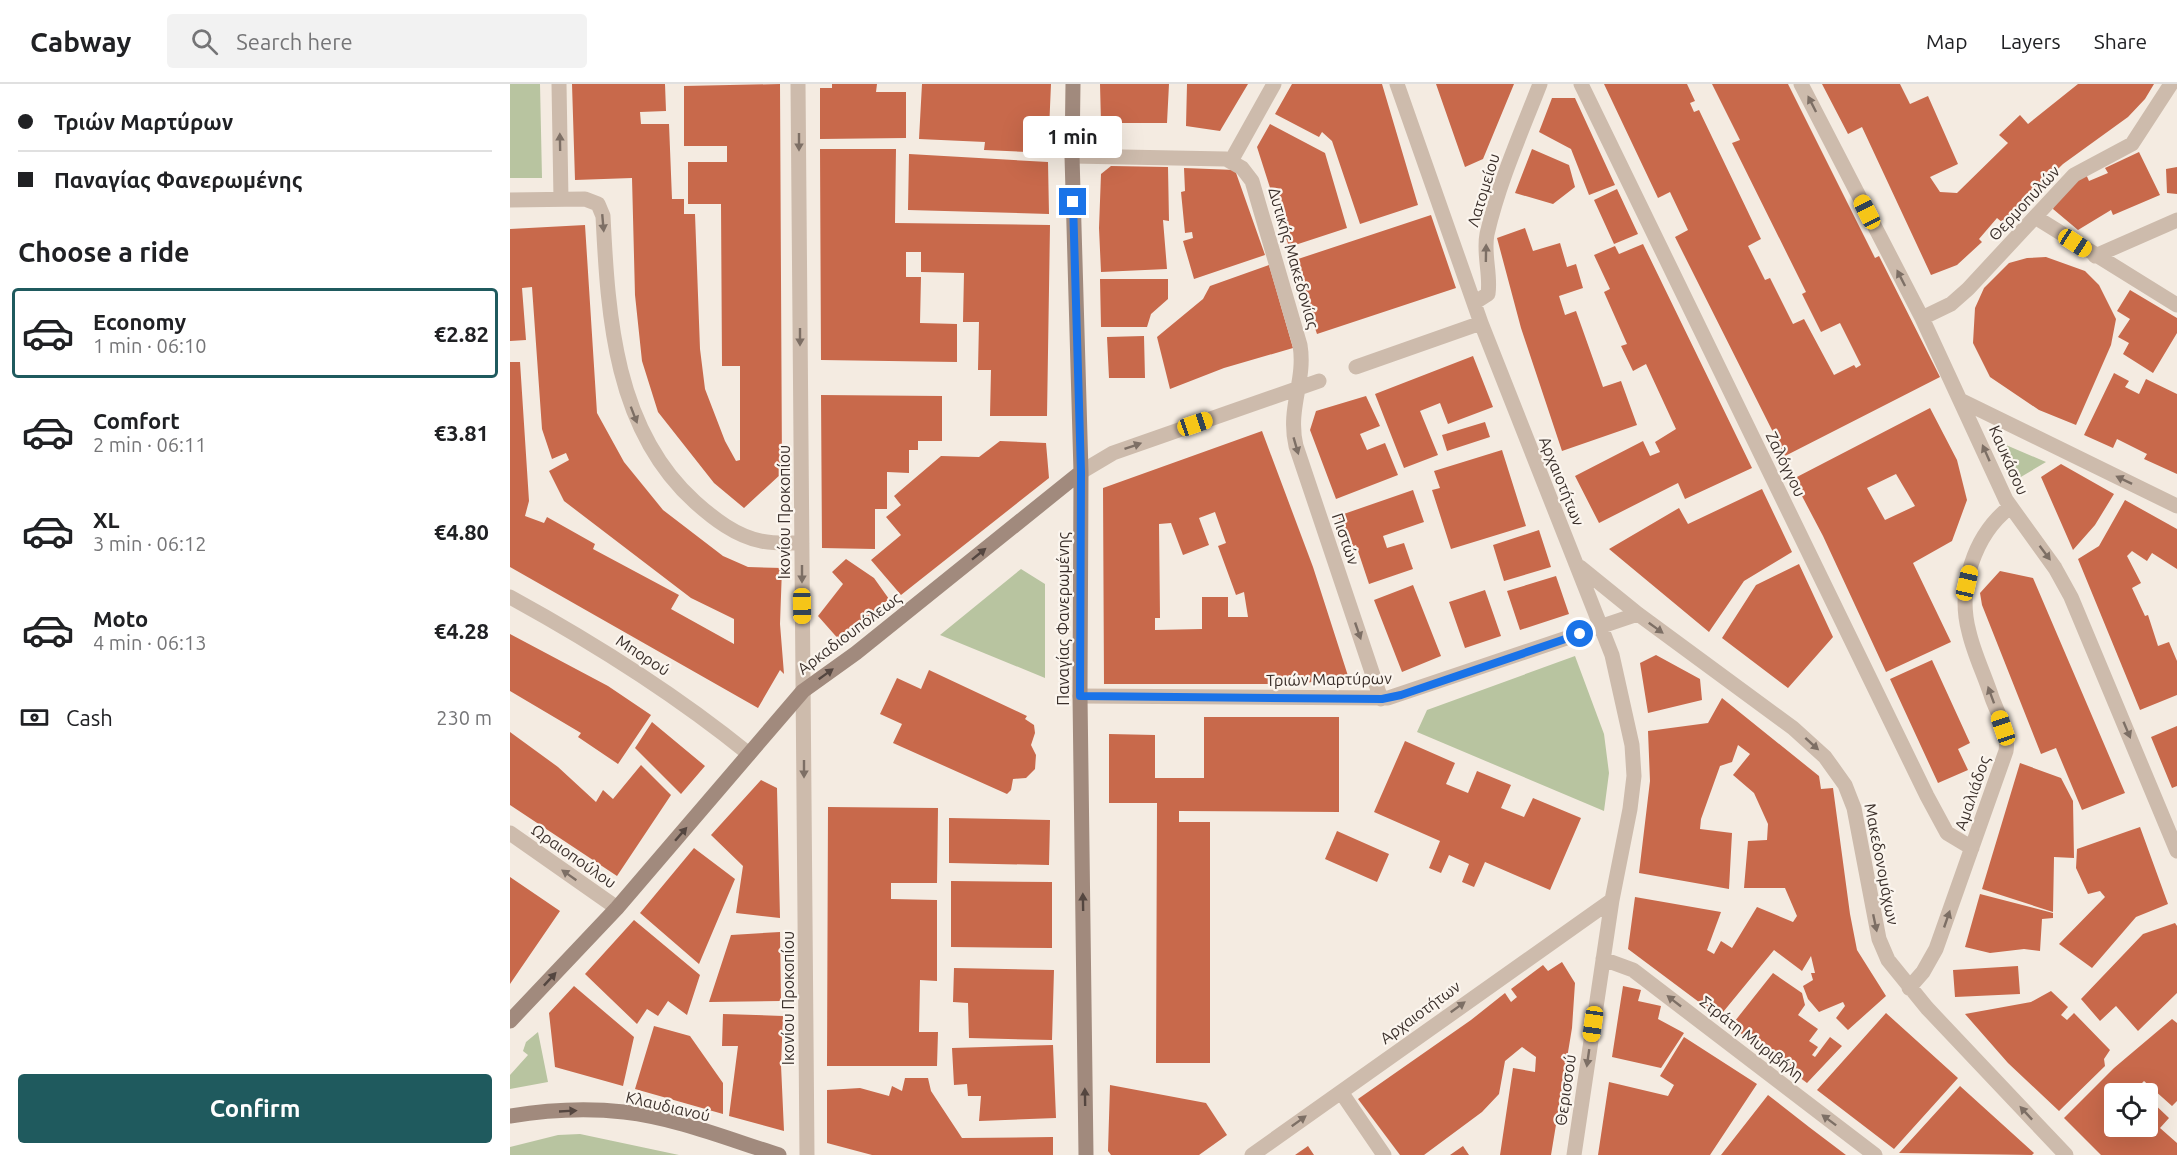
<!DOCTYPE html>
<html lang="en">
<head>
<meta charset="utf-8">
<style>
  body { margin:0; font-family:Ubuntu,sans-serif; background:#f2f2f2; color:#202124; height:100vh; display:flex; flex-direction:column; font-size:22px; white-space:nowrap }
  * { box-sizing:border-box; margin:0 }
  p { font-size:20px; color:#757577 }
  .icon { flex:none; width:33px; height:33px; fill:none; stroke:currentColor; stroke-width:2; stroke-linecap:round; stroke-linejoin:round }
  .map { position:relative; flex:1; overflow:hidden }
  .panel { display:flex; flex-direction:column; background:#fff; width:510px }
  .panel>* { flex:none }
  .banner { display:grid; align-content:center; height:132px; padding:0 18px; background:#fff }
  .buttons { position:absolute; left:1594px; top:999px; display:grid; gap:12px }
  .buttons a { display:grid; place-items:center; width:54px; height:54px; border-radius:6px; background:#fff; box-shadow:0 6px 24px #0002; font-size:30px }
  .end { position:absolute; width:27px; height:27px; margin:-14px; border:8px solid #1a73e8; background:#fff; box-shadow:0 0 0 3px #fff }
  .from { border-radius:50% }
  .bubble { position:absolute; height:42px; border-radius:6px; background:#fff; box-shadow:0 6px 24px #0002; font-size:20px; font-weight:600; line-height:42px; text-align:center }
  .car { position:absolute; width:18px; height:36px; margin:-18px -9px; border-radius:8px; box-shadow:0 0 4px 2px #0007; background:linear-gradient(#f5c518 24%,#345 0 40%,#f5c518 0 76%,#345 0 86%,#f5c518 0) }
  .banner b { display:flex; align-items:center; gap:21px; height:57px; font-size:22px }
  .banner b+b { border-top:2px solid #e0e0e0 }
  .banner i { width:15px; height:15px; background:#202124 }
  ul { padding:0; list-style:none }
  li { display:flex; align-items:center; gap:18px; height:90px; margin:0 12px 9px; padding:0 6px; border:3px solid transparent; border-radius:6px }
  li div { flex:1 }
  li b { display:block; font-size:22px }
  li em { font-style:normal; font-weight:600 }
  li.on { border-color:#1f5a5e }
  li>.icon { width:54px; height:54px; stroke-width:1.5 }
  h2 { padding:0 18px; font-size:27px; line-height:72px }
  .pay { display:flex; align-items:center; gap:15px; height:66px; padding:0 18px; font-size:22px }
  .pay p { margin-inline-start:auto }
  .button { display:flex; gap:12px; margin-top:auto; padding:12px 18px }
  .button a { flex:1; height:69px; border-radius:6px; background:#1f5a5e; color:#fff; font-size:24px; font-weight:600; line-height:69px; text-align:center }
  header { display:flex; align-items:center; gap:36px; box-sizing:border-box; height:84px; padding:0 30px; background:#fff; border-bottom:2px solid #e0e0e0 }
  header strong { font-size:28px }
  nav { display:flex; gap:33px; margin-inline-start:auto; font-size:21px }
  .search { width:420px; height:54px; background:#f2f2f2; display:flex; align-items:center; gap:15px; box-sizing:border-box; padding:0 21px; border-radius:6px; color:#757577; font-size:22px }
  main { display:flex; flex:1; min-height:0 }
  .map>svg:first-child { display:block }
</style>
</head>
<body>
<header>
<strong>Cabway</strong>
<div class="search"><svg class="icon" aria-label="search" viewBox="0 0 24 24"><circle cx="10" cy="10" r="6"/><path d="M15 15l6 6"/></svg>Search here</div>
<nav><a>Map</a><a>Layers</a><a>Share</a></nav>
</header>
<main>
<section class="panel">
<div class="banner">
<b><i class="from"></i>Τριών Μαρτύρων</b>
<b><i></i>Παναγίας Φανερωμένης</b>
</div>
<h2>Choose a ride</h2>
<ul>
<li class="on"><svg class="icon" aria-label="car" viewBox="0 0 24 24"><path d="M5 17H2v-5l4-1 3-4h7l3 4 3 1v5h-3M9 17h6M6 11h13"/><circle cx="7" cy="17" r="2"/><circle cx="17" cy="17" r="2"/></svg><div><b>Economy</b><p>1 min · 06:10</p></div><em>€2.82</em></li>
<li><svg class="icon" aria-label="car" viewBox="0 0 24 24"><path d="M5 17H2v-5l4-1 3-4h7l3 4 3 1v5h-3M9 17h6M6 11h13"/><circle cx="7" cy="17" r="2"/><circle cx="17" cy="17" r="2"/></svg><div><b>Comfort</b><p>2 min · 06:11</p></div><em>€3.81</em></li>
<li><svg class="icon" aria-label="car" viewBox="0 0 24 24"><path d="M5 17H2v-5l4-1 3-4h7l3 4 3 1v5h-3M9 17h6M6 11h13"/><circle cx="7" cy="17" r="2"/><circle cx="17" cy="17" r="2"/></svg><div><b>XL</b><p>3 min · 06:12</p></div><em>€4.80</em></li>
<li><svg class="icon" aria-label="car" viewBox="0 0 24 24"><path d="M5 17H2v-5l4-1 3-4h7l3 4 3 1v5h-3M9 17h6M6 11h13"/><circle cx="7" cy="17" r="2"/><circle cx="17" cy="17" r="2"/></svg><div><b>Moto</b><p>4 min · 06:13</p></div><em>€4.28</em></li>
</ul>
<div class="pay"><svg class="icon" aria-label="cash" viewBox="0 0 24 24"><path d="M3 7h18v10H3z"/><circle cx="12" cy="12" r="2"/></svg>Cash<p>230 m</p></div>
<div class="button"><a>Confirm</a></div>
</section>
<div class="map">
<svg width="1667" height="1071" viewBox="0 0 1667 1071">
  <rect width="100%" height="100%" fill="#f4ebe1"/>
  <path fill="#b8c4a0" d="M0,0H30L32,94H0Z
    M1496,361L1536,378L1504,397L1492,372Z
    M511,485L535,500V594L430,551Z
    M1065,572L1094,650L1099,689L1094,727L907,648L917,626Z
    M28,948L38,998L0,1005V991L18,971L13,967L16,958Z
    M70,1050L169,1071H0V1063L48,1051Z"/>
  <path fill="#c8694b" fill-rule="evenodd" d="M62,0H155L156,27L130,28L131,40H159L162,115H174V130H185L190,265L195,305L215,357L226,377L230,376V282H212L211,120H178V78H217V62H174V2L270,0L272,389L234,424L204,399L148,328L132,277L125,211L122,94L65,96Z
    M322,0H367L366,8H396V54L310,55V4H322Z
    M412,0H541L538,69L474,66L475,58L409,55Z
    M590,0H659L657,39H591Z
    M677,0H738L710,47L676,42Z
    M782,0H872L908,121L850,140L822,57L812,48L809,53L765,30Z
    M926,0H1004L973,75L955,83Z
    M1094,0H1177L1185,17L1180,19L1184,28L1189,26L1251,155L1238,162L1255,196L1260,194L1283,240L1294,235L1324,291L1344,281L1346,284L1351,281L1330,239L1311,248L1292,210L1296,208L1222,59L1230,56L1202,0H1278L1365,174L1369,172L1430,293L1275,372L1165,153L1178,146L1160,108L1148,114Z
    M1312,0H1390L1400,20L1418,12L1448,80L1420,93L1430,108L1447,109L1498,59L1489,51L1510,31L1518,40L1568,0H1644L1635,15L1618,33L1553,80L1493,139L1487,134L1469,155L1472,158L1447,181L1421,191L1352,43L1338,50Z
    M1042,14H1065L1105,101L1079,111L1061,65L1029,48Z
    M760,40L815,69L837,144L779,163L747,63Z
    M310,65H386L385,139L540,141L537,332H480L481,286H468L469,238H453L454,189L411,188V168H396V193H411L410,239L447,240V278L311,276Z
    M1022,65L1059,81L1065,103L1043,120L1005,109Z
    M1629,68L1650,111L1603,131L1601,126L1568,146L1543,125L1546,113L1575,88L1579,97L1598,89L1595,84Z
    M399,70L538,78L539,130L398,126Z
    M601,82L658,83L659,137L653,136L657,185L591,188L589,144L591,90Z
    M1667,83V110L1657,109L1656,85Z
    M674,84L725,86L755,171L684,195L673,157L683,154L682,148L675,149L671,108L675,107Z
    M1107,105L1128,150L1104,160L1084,116Z
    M921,131L946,204L807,250L782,177Z
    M75,141L87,329L114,378L153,426L213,472L238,483L272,484L270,540L274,590L270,586L248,624L0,483V278H10L19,417L15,432L34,439L37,433L85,460L83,465L169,511L161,525L224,560V535L181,514L54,417L39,387L59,376L56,369L42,375L32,345L22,203L12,204L16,256L0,257V145Z
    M1015,144L1023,167L1050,159L1057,183L1066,180L1073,204L1049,212L1055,231L1066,227L1093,303L1111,297L1127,341L1052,367L1011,244L987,154Z
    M1133,160L1242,384L1175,415L1168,399L1089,439L1065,392L1133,357L1140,372L1150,368L1145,358L1166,345L1136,280L1123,287L1111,262L1117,260L1094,208L1100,205L1084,171L1105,162L1109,170Z
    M1536,173L1575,187L1589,201L1606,235L1601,261L1566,341L1529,326L1480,293L1463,259L1465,224L1474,204L1499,179L1517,174Z
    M759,181L783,264L714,284L660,305L647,253L693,215L700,202Z
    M590,195H658V215L641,230L637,243H591Z
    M1620,206L1667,234V249L1643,289L1613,270L1619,259L1608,253L1620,235L1607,227Z
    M634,252L635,294H599L597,253Z
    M963,272L983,323L938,340L930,319L910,327L928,371L894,384L865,310Z
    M1604,289L1619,297L1615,303L1629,310L1636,295L1667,310V390L1634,375L1637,370L1607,355L1603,364L1574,351Z
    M311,311L432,312V357H408V366H399V389L377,388V425H365V465L312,464Z
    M856,312L870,342L850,350L857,366L875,359L888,391L826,415L800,346L806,327Z
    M1420,324L1447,376L1457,416L1442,457L1403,479L1441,558L1376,588L1313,452L1283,395ZM1386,390L1405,422L1375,436L1357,404Z
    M975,338L980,353L937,367L932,351Z
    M752,347L803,483L839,595L780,600H594L593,404ZM705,428L716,459L708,462L726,511L734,508L738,533H718V513H692V545L645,546V534H650L649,440L661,439L673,471L699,461L689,434Z
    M490,357L536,359L539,394L391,511L361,476L391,451L376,433L391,421L384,412L431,372L469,373Z
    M992,366L1016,442L941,465L922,406L930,404L924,387Z
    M1551,380L1604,410L1585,441L1563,466L1531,393Z
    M1252,405L1282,468L1234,497L1199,548L1099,465L1169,424L1178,440Z
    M903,406L914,438L873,452L877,464L894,459L903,485L859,500L846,461L839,464L828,432Z
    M1615,416L1667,445V485L1642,469L1637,477L1622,467L1617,472L1631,499L1622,504L1635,532L1638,531L1648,562L1659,558L1667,577V611L1630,626L1568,475L1589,462Z
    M1029,446L1041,483L994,497L983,461Z
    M336,475L364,494L379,515L331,558L308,532L333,500L322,488Z
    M1289,480L1323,553L1278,604L1212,554L1246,501Z
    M1490,487L1523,494L1615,709L1572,726L1546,664L1531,670L1472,521L1470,509Z
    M1046,492L1059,530L1010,546L997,507Z
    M903,501L931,572L892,588L864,516Z
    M975,506L991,552L955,564L939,518Z
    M0,550L98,602L141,631L108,680L68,653L71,649L0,607Z
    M1146,571L1190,595L1192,616L1138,629L1130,579Z
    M1422,576L1460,659L1448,665L1458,686L1428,699L1380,595Z
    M419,586L517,632L515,635L524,641L525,649L521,661L526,671L525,685L516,694L503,695L501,706L497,710L383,659L392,640L370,630L387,594L411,605Z
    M1212,614L1309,692L1311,705L1323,704L1340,830L1347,866L1376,912L1338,946L1326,934L1335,922L1333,918L1309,928L1298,915L1293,902L1303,896L1301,889H1305L1301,872L1292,887L1264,866L1209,933L1118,865L1125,813L1211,828L1197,866L1204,870L1211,857L1222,864L1247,823L1283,838L1287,832L1275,804H1234L1238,757L1257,756L1258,740L1244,709L1223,691L1240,670L1228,661L1222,678L1210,682L1191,735L1190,745L1222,749L1219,805L1129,789L1140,697L1138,647L1198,639Z
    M694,633H829V728L669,727V738H700V979H646L647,719H599V650L645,651V694H694Z
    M142,638L195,682L171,710L125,664Z
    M1667,642V702L1662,704L1641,653Z
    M0,648L48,683L86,718L93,706L103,715L131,681L161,711L107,792L0,721Z
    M895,657L945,679L936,700L958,709L967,687L1001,701L991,724L1014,733L1023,714L1071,734L1040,806L975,778L964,803L952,798L959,780L939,771L931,789L919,784L930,757L864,728Z
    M1510,679L1551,694L1563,717L1564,774L1544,773L1543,828L1472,805Z
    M251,696L267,704L270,834L226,829L233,782L201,751Z
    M318,723L428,724L427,799H381V815L427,816V897L410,896L409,948H428L427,982H317Z
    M439,734L540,736L539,781L439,779Z
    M1630,743L1658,820L1626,833L1582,884L1549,860L1595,813L1590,807L1578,810L1566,784L1567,765Z
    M827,747L879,770L867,798L815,775Z
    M184,764L225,795L189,880L130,829Z
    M0,793L50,827L0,900Z
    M441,797L542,798V864L441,863Z
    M1470,810L1543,829V834L1532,835L1530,867L1514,865L1480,869L1455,863Z
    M124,836L190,891L177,931L158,917L148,932L137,925L127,940L75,890Z
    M1665,839L1667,842V909L1628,947L1606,922L1590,937L1571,915L1633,850Z
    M270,848L271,917L199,918L221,851Z
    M1052,878L1065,899L1062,944L1041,1071H990L1003,984L1025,988L1026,973L1012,963L995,977L989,1010L972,1028L914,1071H890L848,1015L961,936L995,909L1001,918L1007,913L1001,905L1033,881L1038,887Z
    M1508,882L1510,910L1445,913L1443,886Z
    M444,884L544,886L542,956L459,954L458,919L443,918Z
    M1263,889L1292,909L1295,921L1288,931L1308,945L1299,957L1308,963L1302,971L1305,973L1320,953L1332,962L1297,999L1221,942Z
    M64,902L124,953L113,1002L45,983L39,929Z
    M1113,902L1131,906L1128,917L1151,922L1148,935L1174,949L1151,984L1102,973Z
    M1541,907L1558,923L1551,931L1557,936L1564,929L1600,966L1594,975L1595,982L1549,1027L1498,979L1455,930L1521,918Z
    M1376,929L1448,994L1384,1065L1307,1006Z
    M213,930L273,932L271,981L274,1047L219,1032L228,962H212Z
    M1662,935L1667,939V1017L1662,1022L1634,997L1627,1004L1633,1010H1605V1042H1638V1014L1659,1034L1650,1044L1667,1059V1071H1591L1554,1034L1604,984Z
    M144,942L180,952L213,999V1030L125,1005Z
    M1174,953L1247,1000L1200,1071H1088L1099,998L1158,1012L1164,1001L1150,992Z
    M543,961L546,1034L469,1037L471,1012H458L457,1000L444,1001L442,964Z
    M395,994H418L421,1007L452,1054L543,1053V1071H362L317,1059V1006L350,1004L379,1012L382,1002L392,1007Z
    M600,1001L696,1019L717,1051L689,1071H601L598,1067Z
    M1450,1002L1524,1069L1522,1071L1389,1069Z
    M1258,1011L1299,1043L1336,1071H1211Z
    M798,1062L804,1071H785Z
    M953,1062L959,1071H940Z"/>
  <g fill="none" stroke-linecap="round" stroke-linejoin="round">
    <path stroke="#cdbbac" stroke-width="15" d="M49,0L51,115
      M288,0L297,1071
      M887,0L971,239L1102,571L1122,661L1124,692L1120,725L1102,816L1064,1071
      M1071,0L1417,712L1437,749L1462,764
      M1291,0L1412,234L1496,416L1545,484L1561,513L1667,767
      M562,72L716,75L732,84L742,97L790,261C796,297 777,324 786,362L871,615
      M721,77L764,0
      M0,116L75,115L88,120L93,132C98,234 105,346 185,418C204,435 226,452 251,457C264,460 278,459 292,459
      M1525,133L1667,221
      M1585,172L1667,136
      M964,219L978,210C981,190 973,170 977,150C989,98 1011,49 1030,0
      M1412,234L1441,220L1458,205L1564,91L1622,60L1661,0
      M846,283L971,239
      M1452,317L1667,422
      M571,388L603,369L809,297
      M1070,483L1128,530L1283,644L1315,673L1335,701L1344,724L1369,855L1378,876L1417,924L1556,1071
      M0,513C84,559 165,610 239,670
      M570,612L878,614L1128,530
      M0,749L107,824
      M1093,875L1123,886L1365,1071
      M1399,904L1413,888L1426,865L1496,667C1499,649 1488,630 1482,614C1475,592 1464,570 1459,548C1447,504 1464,451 1500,423
      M831,1008L874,1071
      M742,1071L1102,816"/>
    <path stroke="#a18a7d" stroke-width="15" d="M563,0L562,72L571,388L570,612L576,1071
      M0,937L107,824L293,607L346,569L571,388
      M0,1032C37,1026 77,1024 114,1028C167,1034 218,1055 269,1071"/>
  </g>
  <defs><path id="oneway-solid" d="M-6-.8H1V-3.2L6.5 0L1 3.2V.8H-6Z" transform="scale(1.5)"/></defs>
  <g fill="#7d6f65">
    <use href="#oneway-solid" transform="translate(1302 20) rotate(-117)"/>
    <use href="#oneway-solid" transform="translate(50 58) rotate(-91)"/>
    <use href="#oneway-solid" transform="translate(289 58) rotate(90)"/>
    <use href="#oneway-solid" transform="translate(93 139) rotate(85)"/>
    <use href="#oneway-solid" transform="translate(976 169) rotate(-89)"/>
    <use href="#oneway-solid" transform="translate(1391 194) rotate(-117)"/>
    <use href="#oneway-solid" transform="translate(290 253) rotate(90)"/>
    <use href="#oneway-solid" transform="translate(124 331) rotate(69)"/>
    <use href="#oneway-solid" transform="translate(623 362) rotate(-19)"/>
    <use href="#oneway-solid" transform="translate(786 362) rotate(74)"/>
    <use href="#oneway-solid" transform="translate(1476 369) rotate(-114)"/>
    <use href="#oneway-solid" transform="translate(1614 396) rotate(-154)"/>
    <use href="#oneway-solid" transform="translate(1535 469) rotate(53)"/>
    <use href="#oneway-solid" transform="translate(292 490) rotate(90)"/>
    <use href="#oneway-solid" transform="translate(1146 544) rotate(36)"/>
    <use href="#oneway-solid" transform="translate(848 547) rotate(71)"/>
    <use href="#oneway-solid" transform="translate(1481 611) rotate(-110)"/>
    <use href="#oneway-solid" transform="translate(1617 646) rotate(67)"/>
    <use href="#oneway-solid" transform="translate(1302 660) rotate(42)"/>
    <use href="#oneway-solid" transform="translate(294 685) rotate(90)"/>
    <use href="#oneway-solid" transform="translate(59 791) rotate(-145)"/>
    <use href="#oneway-solid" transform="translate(1437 835) rotate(-71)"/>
    <use href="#oneway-solid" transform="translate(1365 839) rotate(78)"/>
    <use href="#oneway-solid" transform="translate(1164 917) rotate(-142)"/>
    <use href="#oneway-solid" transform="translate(948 923) rotate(-36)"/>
    <use href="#oneway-solid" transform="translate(1078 974) rotate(98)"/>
    <use href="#oneway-solid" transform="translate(1516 1029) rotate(-133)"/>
    <use href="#oneway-solid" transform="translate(1319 1036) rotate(-143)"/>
    <use href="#oneway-solid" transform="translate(789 1037) rotate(-36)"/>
  </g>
  <g fill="#544640">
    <use href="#oneway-solid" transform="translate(469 470) rotate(-39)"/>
    <use href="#oneway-solid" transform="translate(316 590) rotate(-36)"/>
    <use href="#oneway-solid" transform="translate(171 750) rotate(-49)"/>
    <use href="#oneway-solid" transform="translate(573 818) rotate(-91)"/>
    <use href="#oneway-solid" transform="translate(40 895) rotate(-47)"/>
    <use href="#oneway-solid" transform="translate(575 1013) rotate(-91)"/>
    <use href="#oneway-solid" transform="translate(58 1027) rotate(-3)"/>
  </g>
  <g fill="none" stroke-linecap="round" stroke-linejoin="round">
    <path stroke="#1a73e8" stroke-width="8" d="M563,118L571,388L570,612L872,615L891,611L1070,550"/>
  </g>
  <g text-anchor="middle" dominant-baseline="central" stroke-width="4.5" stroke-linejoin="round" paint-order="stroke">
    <g font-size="16" fill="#3b302b" stroke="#fbf5ee">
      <text transform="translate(973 106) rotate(-73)">Λατομείου</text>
      <text transform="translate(1514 119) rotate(-47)">Θερμοπυλών</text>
      <text transform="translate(784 174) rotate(74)">Δυτικής Μακεδονίας</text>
      <text transform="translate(1499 376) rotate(66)">Καυκάσου</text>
      <text transform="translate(1276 380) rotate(64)">Ζαλόγγου</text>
      <text transform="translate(1052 397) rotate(68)">Αρχαιοτήτων</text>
      <text transform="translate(274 428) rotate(-90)">Ικονίου Προκοπίου</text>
      <text transform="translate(836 455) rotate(71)">Πιστών</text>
      <text transform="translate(553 535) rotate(-90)">Παναγίας Φανερωμένης</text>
      <text transform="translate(339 549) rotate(-37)">Αρκαδιουπόλεως</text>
      <text transform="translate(133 571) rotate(33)">Μπορού</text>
      <text transform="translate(819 595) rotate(-1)">Τριών Μαρτύρων</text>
      <text transform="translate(1462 709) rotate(-71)">Αμαλιάδος</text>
      <text transform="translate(64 772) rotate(35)">Ωραιοπούλου</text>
      <text transform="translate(1372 780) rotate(79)">Μακεδονομάχων</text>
      <text transform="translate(278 914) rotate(-90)">Ικονίου Προκοπίου</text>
      <text transform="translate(910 928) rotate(-36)">Αρχαιοτήτων</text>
      <text transform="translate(1242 954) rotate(38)">Στράτη Μυριβήλη</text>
      <text transform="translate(1055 1006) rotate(-82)">Θερισσού</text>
      <text transform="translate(158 1022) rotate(13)">Κλαυδιανού</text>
    </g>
  </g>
</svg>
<div class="buttons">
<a><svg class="icon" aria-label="locate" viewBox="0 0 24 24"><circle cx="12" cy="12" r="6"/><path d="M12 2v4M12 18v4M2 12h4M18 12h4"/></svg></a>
</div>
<i class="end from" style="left:1070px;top:550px"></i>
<i class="end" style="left:563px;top:118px"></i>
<div class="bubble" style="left:513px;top:32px;width:99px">1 min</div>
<i class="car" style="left:1357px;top:128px;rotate:333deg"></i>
<i class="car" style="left:1565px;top:159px;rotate:123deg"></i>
<i class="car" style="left:685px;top:340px;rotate:71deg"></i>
<i class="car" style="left:1457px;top:499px;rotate:13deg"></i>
<i class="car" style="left:292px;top:522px;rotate:179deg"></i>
<i class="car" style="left:1493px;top:644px;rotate:341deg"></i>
<i class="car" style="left:1083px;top:940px;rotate:188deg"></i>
</div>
</main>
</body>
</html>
